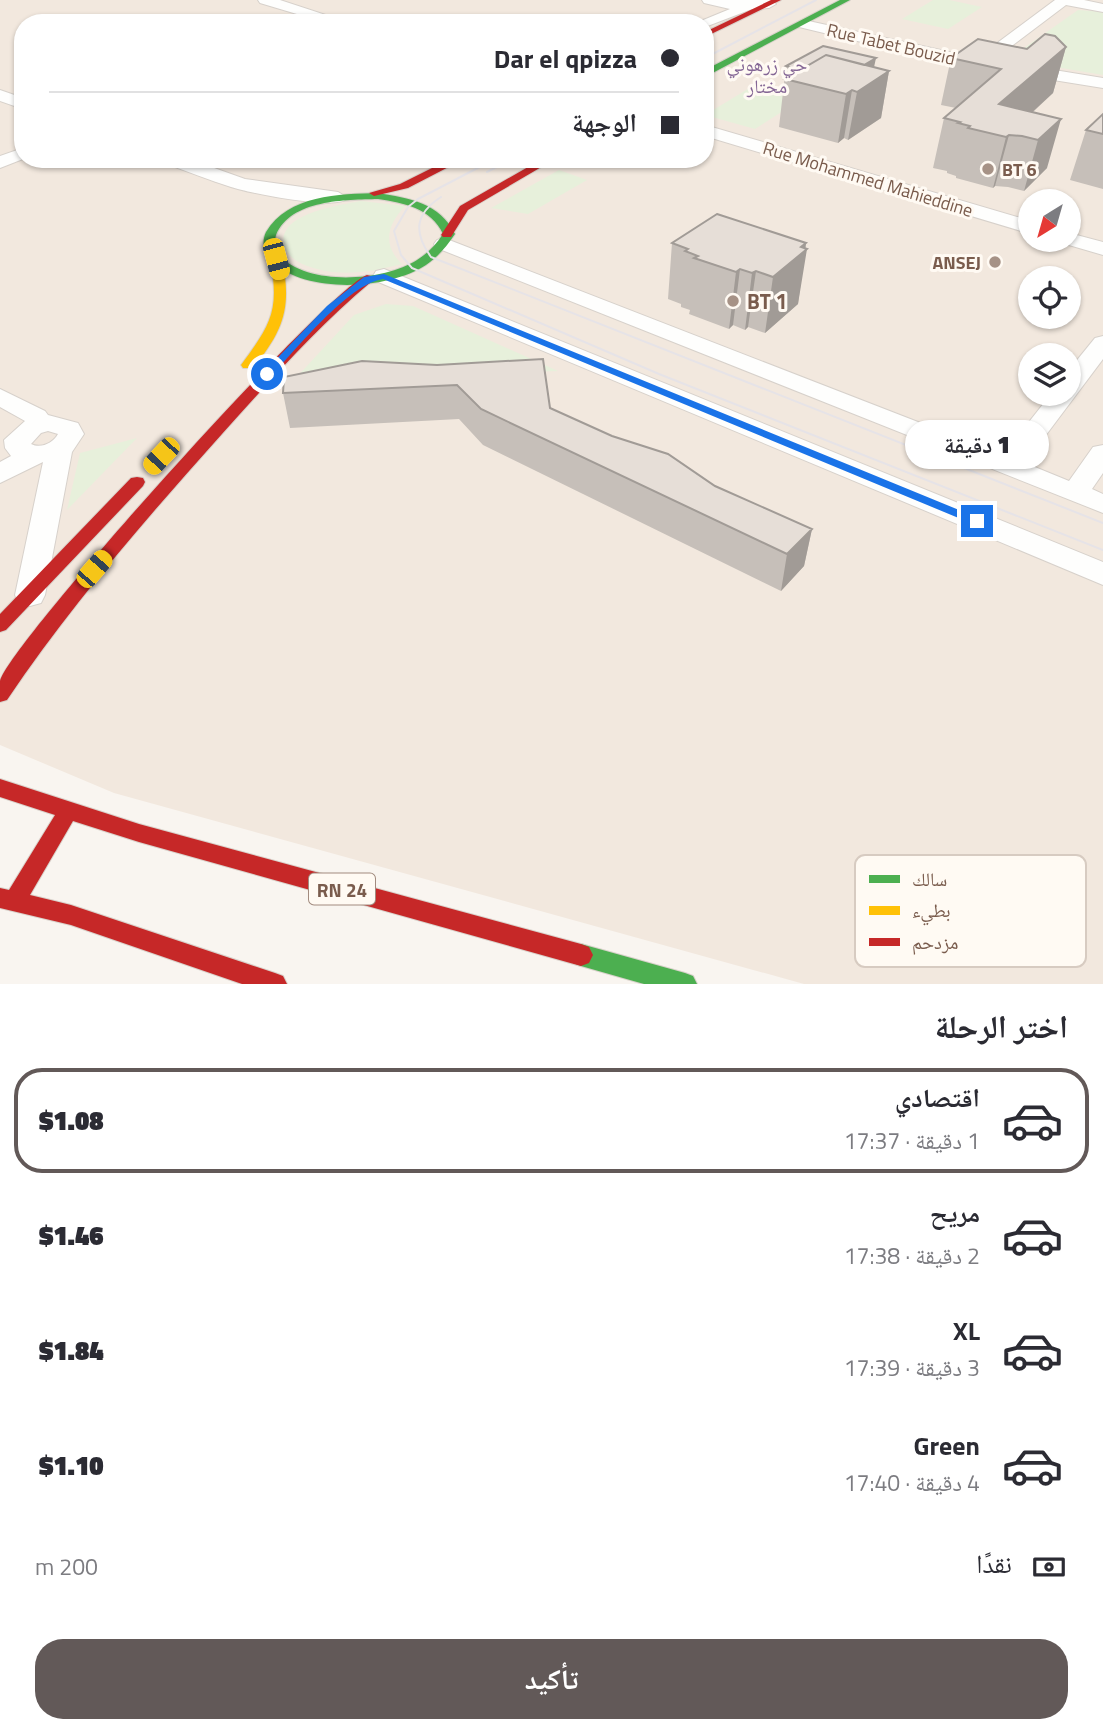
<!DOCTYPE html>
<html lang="ar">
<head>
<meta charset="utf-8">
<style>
  body { margin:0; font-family:"Titillium Web","Noto Naskh Arabic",sans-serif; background:#f2f2f3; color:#2b2b33; direction:rtl; height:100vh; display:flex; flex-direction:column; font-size:26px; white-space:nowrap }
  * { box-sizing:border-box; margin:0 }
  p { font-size:23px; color:#7c7c81 }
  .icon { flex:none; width:38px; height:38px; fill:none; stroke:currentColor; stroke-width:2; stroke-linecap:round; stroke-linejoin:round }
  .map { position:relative; height:984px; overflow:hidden; direction:ltr }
  .details { display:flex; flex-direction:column; background:#fff; flex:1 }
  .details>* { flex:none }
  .guide { position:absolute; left:14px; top:14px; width:700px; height:154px; border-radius:28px; box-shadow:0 2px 5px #0004; direction:rtl; display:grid; align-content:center; height:154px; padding:0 35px; background:#fff }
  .needle { width:46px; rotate:217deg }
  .controls { position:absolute; left:1018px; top:189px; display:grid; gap:14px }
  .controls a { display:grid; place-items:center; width:63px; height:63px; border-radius:50%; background:#fff; box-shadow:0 2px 5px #0004; font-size:35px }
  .end { position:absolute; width:32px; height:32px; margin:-16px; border:9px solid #1a73e8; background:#fff; box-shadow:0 0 0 4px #fff }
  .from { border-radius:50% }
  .bubble { position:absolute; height:49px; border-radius:24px; background:#fff; box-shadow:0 2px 5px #0004; font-size:23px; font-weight:800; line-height:49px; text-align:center; direction:rtl }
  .car { position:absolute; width:21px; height:42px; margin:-21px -10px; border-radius:9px; box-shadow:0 0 5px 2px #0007; background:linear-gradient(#f5c518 24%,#345 0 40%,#f5c518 0 76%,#345 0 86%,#f5c518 0) }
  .guide b { display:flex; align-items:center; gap:24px; height:66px; font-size:26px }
  .guide b+b { border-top:2px solid #e1e1e2 }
  .guide i { width:18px; height:18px; background:#2b2b33 }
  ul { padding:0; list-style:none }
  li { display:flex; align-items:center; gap:21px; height:105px; margin:0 14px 10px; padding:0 21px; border:4px solid transparent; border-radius:28px }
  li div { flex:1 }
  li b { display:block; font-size:26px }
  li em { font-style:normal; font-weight:800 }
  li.selected { border-color:#625958 }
  li>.icon { width:63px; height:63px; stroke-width:1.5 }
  h2 { padding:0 35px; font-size:32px; line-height:84px }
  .pay { display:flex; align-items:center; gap:18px; height:77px; padding:0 35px; font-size:26px }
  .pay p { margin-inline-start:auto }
  .primary-button { display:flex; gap:14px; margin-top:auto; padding:14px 35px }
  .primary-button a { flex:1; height:80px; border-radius:28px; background:#625958; color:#fff; font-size:28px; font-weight:800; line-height:80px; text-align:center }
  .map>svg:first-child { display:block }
</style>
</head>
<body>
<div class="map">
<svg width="1103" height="984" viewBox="0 0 1103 984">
  <rect width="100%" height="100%" fill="#f9f5f0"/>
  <path fill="#f2e8de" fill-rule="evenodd" d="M0,0H1103V984H804L114,793L0,745ZM23,23H705V159H23ZM1031,201H1069V240H1031ZM1031,278H1069V317H1031ZM1031,355H1069V394H1031Z"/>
  <path fill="#e7f0db" d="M933,0H949L982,7L948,29L902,19Z
    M1078,10L1103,12V75L1026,62L1017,53Z
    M756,84L805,97L755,129L705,115Z
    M559,170L587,180L528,214L491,208Z
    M361,201L405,206C387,225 382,245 402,264C374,271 346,277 317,269C305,266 287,259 284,245C277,213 341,205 361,201Z
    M386,304L413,306L558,371L294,380L354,315Z
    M137,438L67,510L80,453Z"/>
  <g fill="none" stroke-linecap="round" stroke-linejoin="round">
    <g stroke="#d7d1cb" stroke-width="2">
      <path id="street" d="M258,0H280L350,23H327L260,3Z
        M702,0H770L776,4L769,8L752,9L705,27V23H696L730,9L704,3Z
        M1055,0H1084L1103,4V12L1066,5L993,60L1103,78V88L949,63L799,27L797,24L804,20L977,58Z
        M0,90L23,98V109L0,101Z
        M705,125L1031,221V234L705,136Z
        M23,148V159L0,168V156Z
        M162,159H189L245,179L338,192L348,198C338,211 249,193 231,187C209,180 187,171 164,163Z
        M1069,233L1103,242V255L1062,243L1059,240H1069Z
        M444,238L1003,455L1051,394H1069V370L1095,338L1103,336V359L1025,463L1069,481L1093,447L1103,445V473L1092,489L1103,494V513L437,248L434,244L437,240Z
        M384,269L1103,562V585L376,281L373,276L376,271Z
        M0,389L45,411L48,415L78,423L84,434L72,452L45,595L41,603L30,606L19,603L15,595L43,462L0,483V462L11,456L5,448L4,440L25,421L0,407ZM48,431L58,434C53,443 41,449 31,444L41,433Z"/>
    </g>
    <g stroke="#d9d2cb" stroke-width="2">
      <path id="fast" d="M840,0H850L705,77V70Z
        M378,193C409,198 440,203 455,234C446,247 439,256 426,265C388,290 307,294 272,262C264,254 261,242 266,232C288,195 339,194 378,193ZM378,199C404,203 431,208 443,234C436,245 428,253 417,260C384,281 308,287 279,255C275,250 274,242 276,235C291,199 346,200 378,199Z
        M581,944L685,973L693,976L697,984H644L581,966L573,963L569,955L573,947Z"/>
    </g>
    <g stroke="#d9d2cb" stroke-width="2">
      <path id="slow" d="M276,255L282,259C292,307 284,330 253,368H243L241,365C271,324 280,311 270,259Z"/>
    </g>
    <g stroke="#d9d2cb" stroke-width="2">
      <path id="jam" d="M771,0H781L705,37V32Z
        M450,159H464L408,188L374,196L369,193L400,184Z
        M542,159H555L468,210L451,237H443L441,235L460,206Z
        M367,275L371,276V282C316,328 270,381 222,434C145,520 71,605 7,700L0,702C0,696 0,687 0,681C10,642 330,287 367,275Z
        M137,477L143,478L145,482L143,486L6,630L0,632V614L131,478Z
        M0,779L139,824L581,944L589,947L593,955L589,963L581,966L139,842L73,821L30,895L71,905L275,973L283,976L287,984H242L71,925L0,908V888L9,890L55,815L0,797Z"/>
    </g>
    <use href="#street" fill="#fefefd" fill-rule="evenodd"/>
    <use href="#fast" fill="#4caf50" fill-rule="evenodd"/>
    <use href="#slow" fill="#ffc107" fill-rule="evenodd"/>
    <use href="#jam" fill="#c62828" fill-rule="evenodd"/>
    <path stroke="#e6e3e7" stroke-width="2" d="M705,58L816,0
      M495,159L418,199L408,207L394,231L401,255L412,268L659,374L1103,550
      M487,172L512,159
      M441,197C415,214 413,232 431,257L1103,523"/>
  </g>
  <path fill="#c6bfb9" d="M1066,47L1053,93L1033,112L1047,168L1024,191L1008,187L995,186L993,188L956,178V176L947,173V171L933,168L944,118L956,108L941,105L951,58L1027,49Z
    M786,66L874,67L889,71L881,118L848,140L844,138L838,143L779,127Z
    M1103,114V189L1070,180L1086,130Z
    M672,243H806L798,304L765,333L748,327L745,330L733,325L729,329L689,314L690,310L681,307V304L668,299Z
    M362,361L550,408L715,486L812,529L804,566L781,591L483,445L459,419L290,428L283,393Z"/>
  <path fill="#a19b96" d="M1066,47L1053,93L1005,137L999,104Z
    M876,58L873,72L837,81Z
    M889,71L881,118L848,140L857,92Z
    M852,90L844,138L838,143L846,94Z
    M1061,119L1047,168L1024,191L1038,140Z
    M1009,135L995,186L993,188L1006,137Z
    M806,243L805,251L807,249L798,304L765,333L773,277L801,247Z
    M740,269L733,325L729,329L736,272Z
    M756,271L748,327L745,330L752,273Z
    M812,529L804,566L781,591L787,554Z"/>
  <path fill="#e6ded7" stroke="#a19b96" stroke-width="2" d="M1045,34L1055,36L1066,47L999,104L1061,119L1038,140L1022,136L1009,135L1006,137L968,128L970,126L958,123L960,122L944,118L1001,69L951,58L978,39L1027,49Z
    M823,46L876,58L864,65L826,55L800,70L786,66Z
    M826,55L889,71L857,92L852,90L846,94L785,79Z
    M1103,114V134L1086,130Z
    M717,214L806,243L801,247L807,249L773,277L756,271L752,273L740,269L736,272L694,258L698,256L685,251L688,249L672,243Z
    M543,359L550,408L612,436L668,454L715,486L812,529L787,554L481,409L457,385L283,393L284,377L362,361L437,365Z"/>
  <path fill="#1a73e8" d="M384,274L981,519L983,521L981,524H973L383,279C348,284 296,350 271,376H264V372L327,306L364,277Z"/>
  <g fill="#a69286" stroke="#fffaf3" stroke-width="2.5">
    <circle cx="988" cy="169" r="7"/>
    <circle cx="995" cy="262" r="7"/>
    <circle cx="733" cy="301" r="7"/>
  </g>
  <g text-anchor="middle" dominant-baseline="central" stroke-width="6" stroke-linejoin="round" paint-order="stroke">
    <g font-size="18" fill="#7a5c4d" stroke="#fffaf3">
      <text transform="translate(891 44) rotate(13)">Rue Tabet Bouzid</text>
      <text transform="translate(868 179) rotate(17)">Rue Mohammed Mahieddine</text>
    </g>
    <g font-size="18" font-weight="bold" fill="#7a5c4d" stroke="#fffaf3" text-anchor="start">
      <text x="1002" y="169">BT 6</text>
      <text x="981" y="262" text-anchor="end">ANSEJ</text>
    </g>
    <g font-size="19" fill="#846695" stroke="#fffaf3">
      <text x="767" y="63">حي زرهوني<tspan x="767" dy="22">مختار</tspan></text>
    </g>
    <rect fill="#fffaf3" stroke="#a28b7f" stroke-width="2" x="309" y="873.5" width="66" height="31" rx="5"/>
    <g font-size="19" font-weight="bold" fill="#7a5c4d">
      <text x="342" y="889">RN 24</text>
    </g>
    <g font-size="21" font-weight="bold" fill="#7a5c4d" stroke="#fffaf3" text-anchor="start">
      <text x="747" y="301">BT 1</text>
    </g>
  </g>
  <rect x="855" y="855" width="231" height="112" rx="10" fill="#fffaf3" stroke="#d7cbc1" stroke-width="2"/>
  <rect x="869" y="875" width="31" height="8" fill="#4caf50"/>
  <rect x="869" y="906" width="31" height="9" fill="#ffc107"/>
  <rect x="869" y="938" width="31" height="8" fill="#c62828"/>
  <g font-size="19" fill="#7a5c4d">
    <text x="912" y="886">سالك</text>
    <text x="912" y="917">بطيء</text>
    <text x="912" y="949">مزدحم</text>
  </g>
</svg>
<div class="controls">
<a><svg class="needle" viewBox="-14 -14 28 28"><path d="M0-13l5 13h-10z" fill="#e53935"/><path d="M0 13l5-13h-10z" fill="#7c7c81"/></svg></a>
<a><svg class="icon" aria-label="locate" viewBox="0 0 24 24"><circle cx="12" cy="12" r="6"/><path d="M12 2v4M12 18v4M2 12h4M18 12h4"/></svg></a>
<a><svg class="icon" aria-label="layers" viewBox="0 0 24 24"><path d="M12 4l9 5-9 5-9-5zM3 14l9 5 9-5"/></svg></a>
</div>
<i class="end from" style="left:267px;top:374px"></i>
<i class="end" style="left:977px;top:521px"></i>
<div class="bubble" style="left:905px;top:420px;width:144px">1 دقيقة</div>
<i class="car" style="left:276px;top:259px;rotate:165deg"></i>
<i class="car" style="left:161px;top:456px;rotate:223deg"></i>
<i class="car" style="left:94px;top:569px;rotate:41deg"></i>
<div class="guide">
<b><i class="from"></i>Dar el qpizza</b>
<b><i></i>الوجهة</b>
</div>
</div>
<section class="details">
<h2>اختر الرحلة</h2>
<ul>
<li class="selected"><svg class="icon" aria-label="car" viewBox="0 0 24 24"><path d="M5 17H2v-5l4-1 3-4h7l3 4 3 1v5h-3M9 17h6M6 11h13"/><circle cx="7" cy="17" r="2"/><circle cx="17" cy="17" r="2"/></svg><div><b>اقتصادي</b><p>1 دقيقة · 17:37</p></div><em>$1.08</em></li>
<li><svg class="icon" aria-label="car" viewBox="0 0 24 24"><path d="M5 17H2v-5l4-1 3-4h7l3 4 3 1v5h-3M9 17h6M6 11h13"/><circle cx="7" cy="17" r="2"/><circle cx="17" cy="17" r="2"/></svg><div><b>مريح</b><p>2 دقيقة · 17:38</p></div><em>$1.46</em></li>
<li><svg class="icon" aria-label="car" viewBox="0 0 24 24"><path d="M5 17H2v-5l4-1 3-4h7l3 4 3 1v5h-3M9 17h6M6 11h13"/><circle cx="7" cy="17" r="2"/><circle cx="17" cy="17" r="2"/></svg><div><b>XL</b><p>3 دقيقة · 17:39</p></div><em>$1.84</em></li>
<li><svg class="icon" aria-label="car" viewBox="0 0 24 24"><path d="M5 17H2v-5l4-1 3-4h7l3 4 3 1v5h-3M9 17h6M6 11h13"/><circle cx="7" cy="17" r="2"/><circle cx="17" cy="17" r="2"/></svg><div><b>Green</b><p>4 دقيقة · 17:40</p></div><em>$1.10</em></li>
</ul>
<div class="pay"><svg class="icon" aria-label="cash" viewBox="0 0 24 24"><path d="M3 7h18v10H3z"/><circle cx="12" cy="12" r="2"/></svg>نقدًا<p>200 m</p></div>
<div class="primary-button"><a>تأكيد</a></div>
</section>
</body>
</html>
